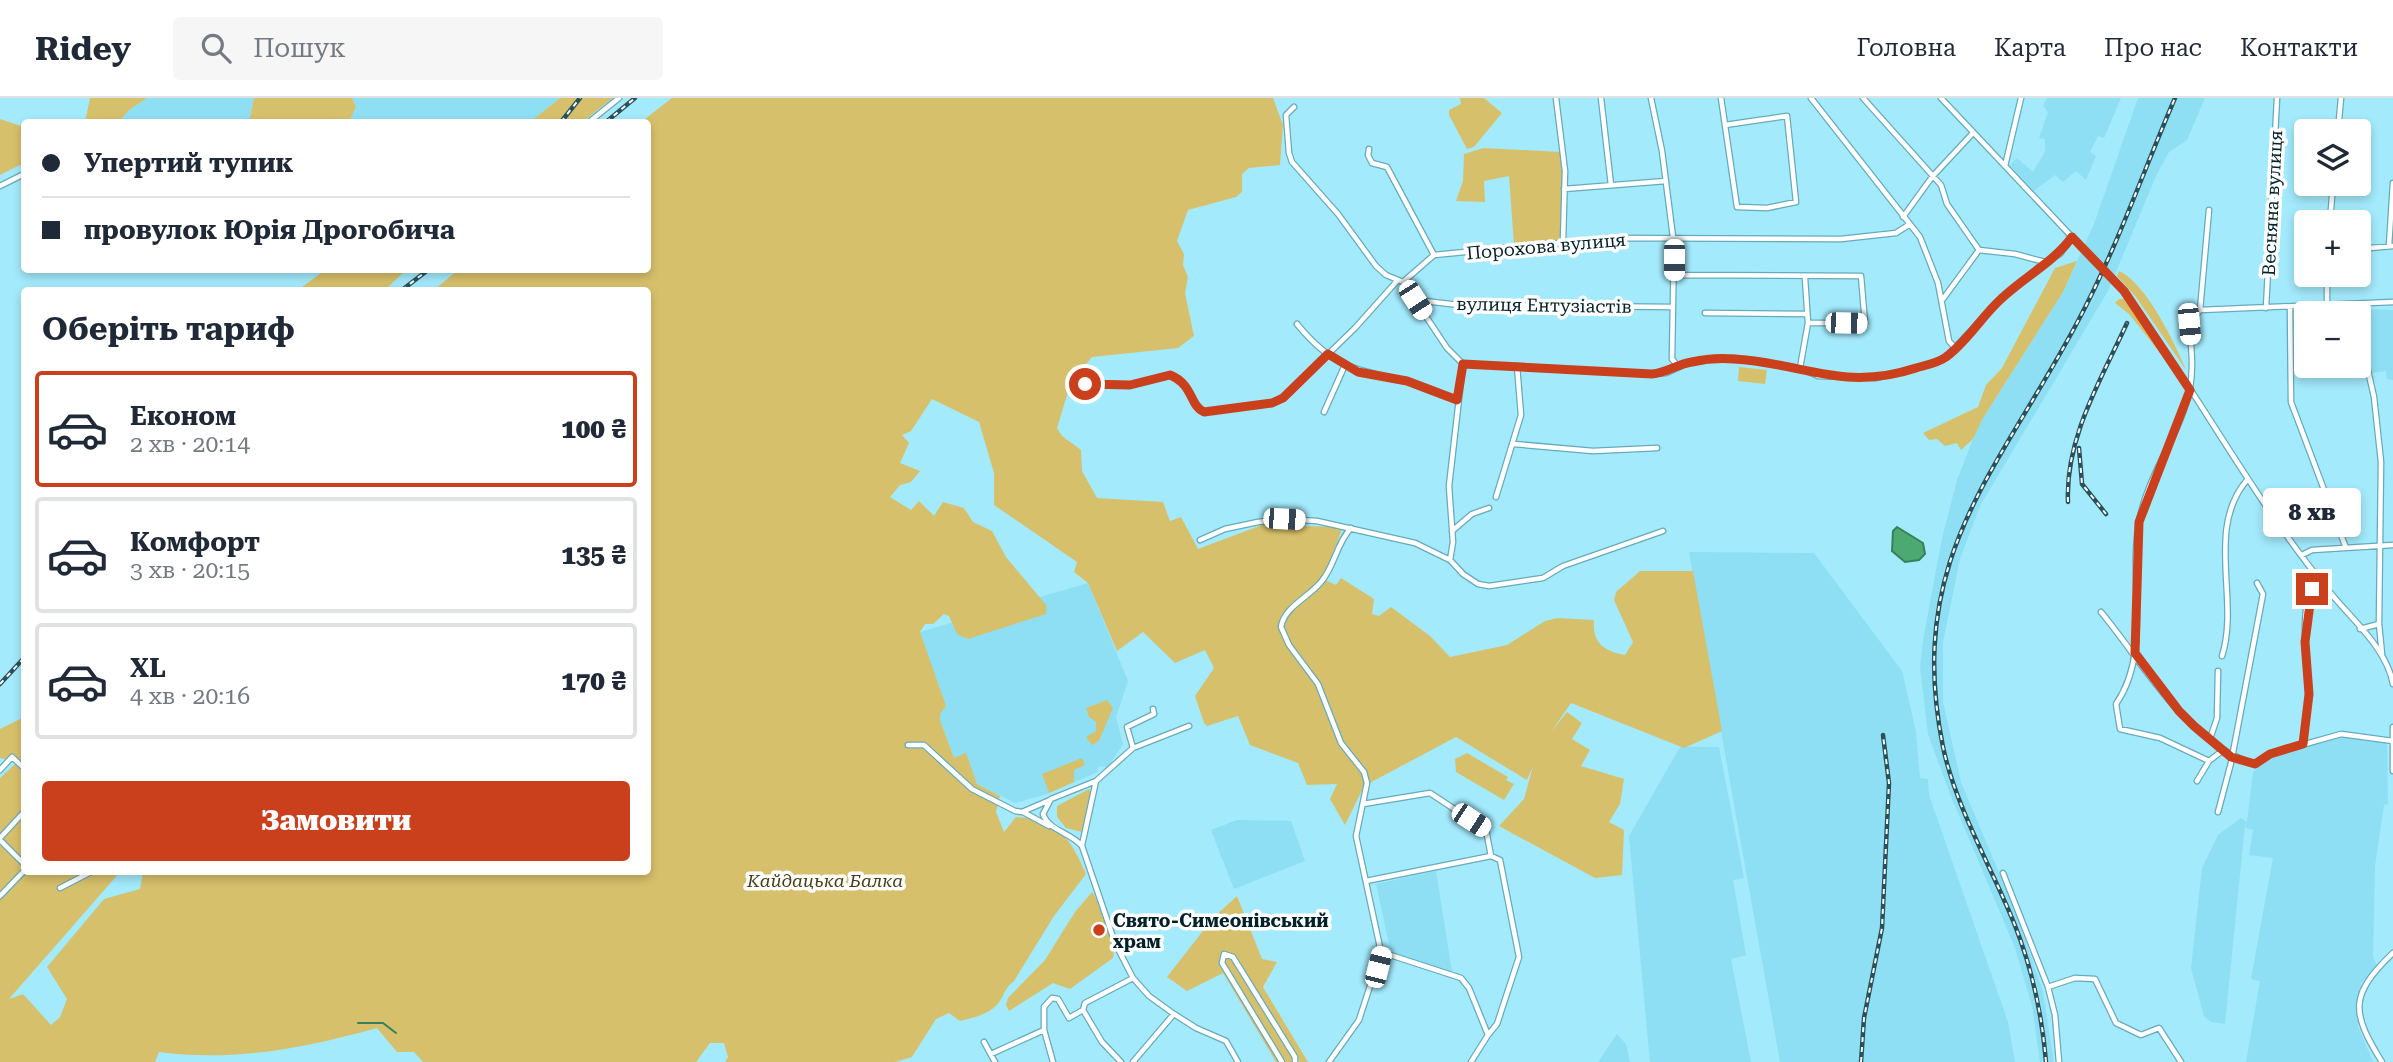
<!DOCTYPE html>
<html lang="uk">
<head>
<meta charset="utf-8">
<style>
  body { margin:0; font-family:"Roboto Serif",serif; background:#f6f6f7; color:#1f2937; height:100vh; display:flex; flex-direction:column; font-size:26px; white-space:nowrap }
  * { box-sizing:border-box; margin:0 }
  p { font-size:23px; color:#747a83 }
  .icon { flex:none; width:38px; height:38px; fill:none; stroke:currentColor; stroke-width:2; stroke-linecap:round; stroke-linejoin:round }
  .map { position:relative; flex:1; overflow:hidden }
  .details { position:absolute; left:21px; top:189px; width:630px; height:588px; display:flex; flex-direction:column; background:#fff; border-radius:7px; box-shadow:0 4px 10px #0003 }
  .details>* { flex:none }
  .hud { position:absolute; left:21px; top:21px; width:630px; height:154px; border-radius:7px; box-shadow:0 4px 10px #0003; display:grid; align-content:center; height:154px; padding:0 21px; background:#fff }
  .tools { position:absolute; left:2294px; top:21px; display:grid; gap:14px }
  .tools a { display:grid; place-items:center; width:77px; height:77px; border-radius:7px; background:#fff; box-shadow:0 4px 10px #0003; font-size:35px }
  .end { position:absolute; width:32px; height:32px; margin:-16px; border:9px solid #ca401c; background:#fff; box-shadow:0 0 0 4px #fff }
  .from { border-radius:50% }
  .bubble { position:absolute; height:49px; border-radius:7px; background:#fff; box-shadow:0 4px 10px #0003; font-size:23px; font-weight:800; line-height:49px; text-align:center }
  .car { position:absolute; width:21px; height:42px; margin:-21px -10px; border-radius:9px; box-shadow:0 0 5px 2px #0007; background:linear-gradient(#fff 24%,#345 0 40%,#fff 0 76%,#345 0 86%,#fff 0) }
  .hud b { display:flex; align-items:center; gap:24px; height:66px; font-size:26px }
  .hud b+b { border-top:2px solid #e0e1e3 }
  .hud i { width:18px; height:18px; background:#1f2937 }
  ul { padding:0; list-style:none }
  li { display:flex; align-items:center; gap:21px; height:116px; margin:0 14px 10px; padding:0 7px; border:4px solid #e0e1e3; border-radius:7px }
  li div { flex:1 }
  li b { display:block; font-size:26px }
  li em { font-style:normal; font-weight:800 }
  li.current { border-color:#ca401c }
  li>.icon { width:63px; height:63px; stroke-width:1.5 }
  h2 { padding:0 21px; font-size:32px; line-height:84px }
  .button { display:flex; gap:14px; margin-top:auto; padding:14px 21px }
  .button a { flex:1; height:80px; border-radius:7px; background:#ca401c; color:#fff; font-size:28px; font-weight:800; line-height:80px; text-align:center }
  header { display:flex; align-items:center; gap:42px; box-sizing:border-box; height:98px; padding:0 35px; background:#fff; border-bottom:2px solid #e0e1e3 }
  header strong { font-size:33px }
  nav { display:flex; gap:38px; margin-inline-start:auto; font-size:24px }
  .search { width:490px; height:63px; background:#f6f6f7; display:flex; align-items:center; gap:18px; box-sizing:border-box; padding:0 24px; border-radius:7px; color:#747a83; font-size:26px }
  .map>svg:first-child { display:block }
</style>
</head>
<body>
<header>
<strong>Ridey</strong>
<div class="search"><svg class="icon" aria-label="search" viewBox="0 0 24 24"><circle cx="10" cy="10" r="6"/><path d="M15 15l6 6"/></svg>Пошук</div>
<nav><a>Головна</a><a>Карта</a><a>Про нас</a><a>Контакти</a></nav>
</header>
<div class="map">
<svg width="2393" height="964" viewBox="0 0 2393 964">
  <rect width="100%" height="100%" fill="#a3eafc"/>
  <path fill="#8edff3" d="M147,0H254L249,24H119L129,12Z
    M352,0H560L530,24H349L356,9Z
    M2047,0H2121L2104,40L2098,38L2090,54L2096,58L2086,82L2076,73L2063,84L2055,77L2034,93L2010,67L2017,60L2033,74L2045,54V41L2039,40L2048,14L2043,8Z
    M2138,0H2205L2187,42L2169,54L2156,78L2108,193L1980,408L1960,461L1943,544V604L1961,684L2018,820L2043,894L2054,964H2040L2032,908L2015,850L1950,696L1928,636L1920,569L1923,542L1942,440L1957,382L1973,341L1983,320L2063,194L2094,126Z
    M2366,211L2393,212V282L2387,281L2386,273L2371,275L2365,233Z
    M1689,454L1814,455L1902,573L1916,634L1920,680L1928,681L1929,697L2008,924L2015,964H1780Z
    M1088,485L1128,583L1116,619L1123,646L1108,669L1101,668L1097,670L1098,674L1047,696L1015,705L977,686L966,656L954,660L940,622L920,534Z
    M2340,639L2387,645L2388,706L2384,707L2375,768L2373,859L2377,868L2361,885L2358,928L2373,964H2246L2260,883L2251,881L2273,760L2249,757L2253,732L2246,730L2245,727L2225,926L2211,924L2204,918L2191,870L2202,770L2218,737L2241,720L2247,724L2253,674L2271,657Z
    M1680,649H1719L1744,780L1733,782L1746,857L1731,861L1751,964H1650L1629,738Z
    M1237,722L1291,723L1305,763L1234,791L1211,732Z
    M1436,773L1452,874L1391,855L1376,786Z
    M1617,936L1626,946L1630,964H1598Z"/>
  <path fill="#d7c06b" d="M90,0H147L129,12L119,24H85Z
    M254,0H352L356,9L349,24H249Z
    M560,0H613L582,24H530Z
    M672,0H1273L1283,27L1280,67L1249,70L1242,76V94L1236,99L1188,112L1177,143L1184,156L1183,167L1188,179L1185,195L1194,238L1178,250L1092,259L1071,284L1057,330L1062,338L1081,352L1082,373L1097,400L1163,404L1170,423L1181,419L1198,451L1262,427L1343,429L1330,462L1327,483L1336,487L1341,480L1374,501L1372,516L1379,518L1391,509L1430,538L1450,559L1507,547L1545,523L1558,520L1594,522C1592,545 1604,553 1625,557L1633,544L1614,502L1616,494L1640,473H1693L1722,633L1684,650L1571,605L1551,634L1567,614L1582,625L1572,641L1590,652L1581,668L1624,681L1620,706L1609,724L1624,732L1622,777L1595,780L1499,728L1524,701L1533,668L1527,682L1456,639L1364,688L1345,727L1330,701L1337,686L1307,687L1298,665L1250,647L1238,618L1207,628L1204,625L1195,598L1214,570L1205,552L1175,565L1143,534L1117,553L1088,485L1074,474L1077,464L994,407V375L979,324L932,301L911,333L902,337L909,345L900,365L920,373L911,384L900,387L890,399L911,412L919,403L934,418L943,404L964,410L973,424L992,433L1006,459L1046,507V516L968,541L957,536L949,518L944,516L933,526H925L920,534L946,608L940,616V622L954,660L966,655L977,686L1000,698L996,714L1004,734L1016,719C1058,720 1072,743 1086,776L1054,818L1014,883C1006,889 1006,893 1001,901C993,916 975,919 960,923L949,915L936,921L912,959L895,964H725L728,959L724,945H710L696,964H423L414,954H397L377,930C306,950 232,964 159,954L155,964H0V680L15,666L24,675V774H120L9,901L23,896L51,927L60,919L67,901L47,869L104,801L140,791L143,774H648V192H434L458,172H648V24H641Z
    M1460,0H1484L1502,15L1474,49L1467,51L1449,17V12L1461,6Z
    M0,21L24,29V65L0,77Z
    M1483,50L1562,54V134L1558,142L1514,147L1509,78L1484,83L1485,104L1456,103L1463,83L1464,56Z
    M2077,163L2063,194L1983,320L1973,341L1961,352L1957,345L1945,348L1937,341L1929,342L1923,335L1978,309L1986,287L2002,270L2055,170Z
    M325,172H406L385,192H298Z
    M2119,173C2146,185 2175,245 2186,272L2136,199L2117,178Z
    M2119,201H2124L2133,211L2179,279L2129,216L2115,205Z
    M1739,269L1767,272L1765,286L1738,283Z
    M1107,602L1113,610L1099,643L1092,647L1086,639L1096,633V624L1089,619L1086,610Z
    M24,619V666L0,660V631Z
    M1467,655L1508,679L1506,682L1514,686L1504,702L1456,674L1455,661Z
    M1082,660L1085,667L1074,672V684L1049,695L1042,676Z
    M1089,691L1092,696L1082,734L1066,730L1057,719V708Z
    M1092,794C1099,802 1117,851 1113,860L1070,891L1053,885L1009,913L1006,907L1008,900L1045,862L1075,814Z
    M1237,798L1262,861L1277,864L1263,889L1308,964H1300L1296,958L1295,964H1276L1223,875L1187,893L1167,879L1213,820Z"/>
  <path fill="#4ca972" stroke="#36805c" stroke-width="2" d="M1897,429L1923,445L1925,456L1919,462L1905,464L1892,453L1893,433Z"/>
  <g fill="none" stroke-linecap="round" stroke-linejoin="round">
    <path stroke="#36805c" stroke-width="2" d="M358,925H383L396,935"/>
    <g stroke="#65abbc" stroke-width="7">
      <path id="minor" d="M1556,0L1565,73L1563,143
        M1601,0L1611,87
        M1651,0L1662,53L1674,147L1672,261L1678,268
        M1721,0L1737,109L1767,110L1796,104L1787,18L1725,27
        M1811,0L1920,139L1938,185L1949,243L1955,250
        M1863,0L1941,87L1947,106L1979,152L2015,156L2045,164
        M1294,9L1286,17L1289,55L1292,64L1338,116L1376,168L1386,177L1403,184L1447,250L1463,266L1652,276L1666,275L1692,263L1733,260L1800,270L1818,278L1877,280L1935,264L1946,259L2002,200L2045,164L2060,156L2072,139L1941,0
        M589,24L619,0
        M2338,33L2341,0
        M1369,51L1368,57L1372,65L1387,69L1434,157L1609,140L1841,141L1896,135L1910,126
        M2005,68L2021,0
        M0,88L24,76
        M1564,91L1666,83
        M1903,119L1932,79L1972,36
        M2330,124L2333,86
        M2389,148L2393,85
        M2359,151L2393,148
        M1674,177L1861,178L1865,225H1808
        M2327,177V206
        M1403,184L1434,157
        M2124,193C2197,293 2254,403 2333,498C2355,524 2387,552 2393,586
        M1943,201L1979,152
        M1416,202L1459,207L1673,209
        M2365,206L2362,246L2374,299L2381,364L2379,526L2382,556
        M2266,210L2277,0
        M2290,210L2291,304L2346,450
        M2200,212L2393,204
        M1705,215L1806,216
        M1297,226C1332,269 1354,271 1405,283C1423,287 1440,295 1457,302
        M1800,270L1808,225L1805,180
        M1077,284L1131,287L1169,277C1194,287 1189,307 1204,314L1272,305L1283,300L1355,230L1397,183
        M1324,314L1345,267
        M1514,346L1593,353L1657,350
        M1496,399L1521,317L1517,268
        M1452,433L1472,416L1489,410
        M1200,442L1225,431L1258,424L1284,421L1317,423L1415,445L1450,462L1463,476L1478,486L1489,488L1543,480L1563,468L1663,433
        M2302,457L2312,452L2393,447
        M1450,462L1453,444L1449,388L1463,266
        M2101,514C2145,567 2186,645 2255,666L2270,656L2341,636L2393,643
        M2360,531L2379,526
        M2222,558C2240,502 2205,431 2247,382
        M1189,628L1133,650L1096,683L1051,701L1043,716C1049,733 1070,734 1082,748L1115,845L1133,880L1149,898L1174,916L1196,930L1226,943L1238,964
        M2393,629V673
        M2210,641L2217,620L2218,573
        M2303,646C2303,630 2308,614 2309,598C2309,568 2295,504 2319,481
        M908,647H924L972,691L1015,713L1022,714L1050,702
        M1133,650L1127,629L1154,616L1153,611
        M2209,663L2160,640L2120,631L2116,606C2152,554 2128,484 2139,424C2147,377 2181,336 2190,290C2194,269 2191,247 2189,226L2200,212L2209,112
        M0,672L12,659L24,670
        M2197,683L2209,663L2222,653
        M1363,706L1430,695L1486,732L1491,758L1500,762L1519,859L1497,926L1488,937
        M1023,714L1049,728
        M2218,714L2231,665L2263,496L2257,485
        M0,740L24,714
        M0,742L24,766
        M1082,747L1096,683
        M2003,775L2048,889L2055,917L2059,964
        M1366,783L1491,758
        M60,790L91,774
        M0,798L24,773
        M1381,854L1461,880L1469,890L1488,937L1471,964
        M2048,889L2075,880L2095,881L2116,925L2141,937L2159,930L2181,964
        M1083,912L1102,944L1121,964
        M1044,932L1053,964
        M984,944L995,964
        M991,956L1044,932V909L1052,900L1058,901L1069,920L1083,912L1085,905L1133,880
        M1133,964L1173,917
        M1282,964L1222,865L1224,856L1233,859L1295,959V964
        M1329,964L1359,922L1381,854L1356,738L1367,685L1364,674L1341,645L1318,586L1289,547L1281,529C1284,509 1309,499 1321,484C1335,468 1336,446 1351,430
        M2382,964C2351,914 2349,897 2393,855"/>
    </g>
    <use href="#minor" stroke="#fff" stroke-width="4.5"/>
    <g stroke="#29515b" stroke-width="4.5">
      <path id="rail" d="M561,24L580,0
        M606,24L635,0
        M402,192L428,172
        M2079,350L2082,386L2106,416
        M2068,404C2065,340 2101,282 2127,225
        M0,586L24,560
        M1861,964L1864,920L1882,830L1889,685L1883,637
        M2046,964C2042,916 2032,870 2014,825C1991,768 1956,710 1943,649C1905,460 1997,376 2078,223C2116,152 2143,74 2175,0"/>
    </g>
    <use href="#rail" stroke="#fefefe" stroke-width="2" stroke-dasharray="5" stroke-linecap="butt"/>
    <g stroke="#65abbc" stroke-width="7" stroke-linecap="butt">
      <path id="minor-bridge" d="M2072,139L2124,193"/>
    </g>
    <use href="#minor-bridge" stroke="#fff" stroke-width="4.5"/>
  </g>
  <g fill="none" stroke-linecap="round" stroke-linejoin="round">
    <path stroke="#ca401c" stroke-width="9" d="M1085,286L1130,287L1170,277C1194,287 1189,307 1204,314L1272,305L1283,300L1328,256L1358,274L1407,283L1457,302L1463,266L1652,276C1667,275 1677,266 1692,264C1705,261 1721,260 1734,261C1804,265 1843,294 1916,270C1926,267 1938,265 1946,259C1967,244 1982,218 2001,201C2024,179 2054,164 2072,139L2124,193L2190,292L2139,424L2135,555L2179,613L2194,628L2231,659L2255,666L2270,656L2303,646L2309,596L2305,544L2312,491"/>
  </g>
  <circle fill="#ca401c" stroke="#fefefe" stroke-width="2.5" cx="1099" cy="832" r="7"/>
  <g text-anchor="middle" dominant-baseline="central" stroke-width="7" stroke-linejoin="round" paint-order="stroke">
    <g font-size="18" fill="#032128" stroke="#fefefe">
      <text transform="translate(2272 105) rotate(-87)">Весняна вулиця</text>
      <text transform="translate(1546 148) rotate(-5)">Порохова вулиця</text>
      <text transform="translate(1544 207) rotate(1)">вулиця Ентузіастів</text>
    </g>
    <g font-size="18" font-style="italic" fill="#493e14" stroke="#fefefe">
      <text x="825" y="782">Кайдацька Балка</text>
    </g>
    <g font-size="18" font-weight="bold" fill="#032128" stroke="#fefefe" text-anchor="start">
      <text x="1113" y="822">Свято-Симеонівський<tspan x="1113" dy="21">храм</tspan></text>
    </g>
  </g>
</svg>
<div class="tools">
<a><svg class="icon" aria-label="layers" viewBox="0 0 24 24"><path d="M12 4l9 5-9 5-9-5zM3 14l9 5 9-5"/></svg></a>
<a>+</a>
<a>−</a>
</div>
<i class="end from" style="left:1085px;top:286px"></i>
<i class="end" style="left:2312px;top:491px"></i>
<div class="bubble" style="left:2263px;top:390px;width:98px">8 хв</div>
<i class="car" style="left:1674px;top:162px;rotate:180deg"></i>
<i class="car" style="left:1415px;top:202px;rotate:147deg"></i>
<i class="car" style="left:1846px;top:225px;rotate:91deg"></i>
<i class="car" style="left:2189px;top:226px;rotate:175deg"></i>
<i class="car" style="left:1284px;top:421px;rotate:93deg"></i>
<i class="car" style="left:1471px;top:722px;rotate:123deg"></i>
<i class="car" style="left:1378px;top:869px;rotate:14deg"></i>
<div class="hud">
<b><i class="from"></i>Упертий тупик</b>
<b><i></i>провулок Юрія Дрогобича</b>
</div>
<section class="details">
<h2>Оберіть тариф</h2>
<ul>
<li class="current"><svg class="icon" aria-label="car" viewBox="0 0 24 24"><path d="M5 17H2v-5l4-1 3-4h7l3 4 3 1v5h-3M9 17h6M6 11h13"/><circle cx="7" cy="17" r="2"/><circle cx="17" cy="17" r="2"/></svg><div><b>Економ</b><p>2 хв · 20:14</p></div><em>100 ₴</em></li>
<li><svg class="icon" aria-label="car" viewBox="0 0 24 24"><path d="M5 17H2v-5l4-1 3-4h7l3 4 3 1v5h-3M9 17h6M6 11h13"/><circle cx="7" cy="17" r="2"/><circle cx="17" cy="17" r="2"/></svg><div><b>Комфорт</b><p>3 хв · 20:15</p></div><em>135 ₴</em></li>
<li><svg class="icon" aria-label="car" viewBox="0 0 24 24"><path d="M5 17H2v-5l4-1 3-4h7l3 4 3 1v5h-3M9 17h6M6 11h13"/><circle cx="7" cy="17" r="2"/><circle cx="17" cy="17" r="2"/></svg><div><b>XL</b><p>4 хв · 20:16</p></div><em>170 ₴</em></li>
</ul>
<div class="button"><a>Замовити</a></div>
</section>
</div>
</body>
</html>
